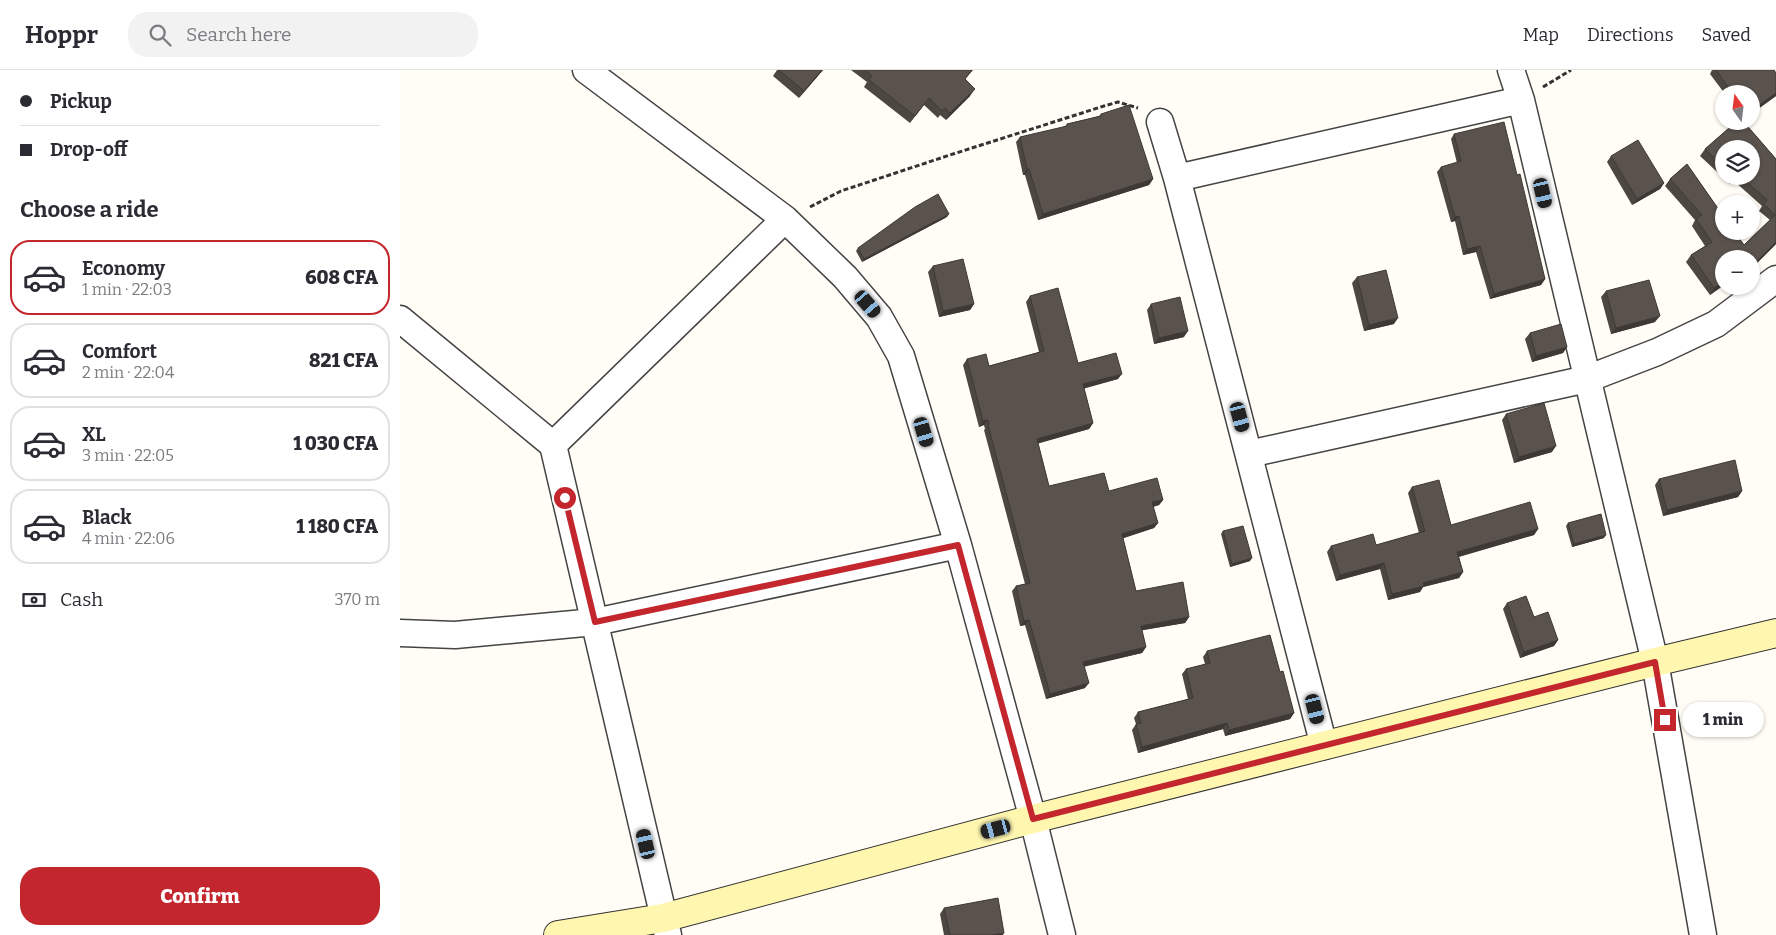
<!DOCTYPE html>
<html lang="en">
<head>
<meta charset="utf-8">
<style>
  body { margin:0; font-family:Bitter,serif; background:#f2f2f3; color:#2b2b33; height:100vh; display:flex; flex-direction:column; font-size:19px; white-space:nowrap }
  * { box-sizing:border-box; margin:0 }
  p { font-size:16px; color:#7c7c81 }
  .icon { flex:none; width:28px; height:28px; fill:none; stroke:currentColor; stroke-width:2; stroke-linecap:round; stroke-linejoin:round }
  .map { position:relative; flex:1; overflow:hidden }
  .panel { display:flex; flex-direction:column; background:#fff; width:400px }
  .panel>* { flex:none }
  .banner { display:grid; align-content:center; height:110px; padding:0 20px; background:#fff }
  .needle { width:32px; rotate:346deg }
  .tools { position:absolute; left:1315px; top:15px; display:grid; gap:10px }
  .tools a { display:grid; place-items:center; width:45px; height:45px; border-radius:50%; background:#fff; box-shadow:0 1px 4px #0004; font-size:25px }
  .end { position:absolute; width:22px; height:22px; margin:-11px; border:6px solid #c4262e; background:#fff; box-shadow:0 0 0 2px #fff }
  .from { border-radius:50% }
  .bubble { position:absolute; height:35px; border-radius:18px; background:#fff; box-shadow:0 1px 4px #0004; font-size:16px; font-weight:800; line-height:35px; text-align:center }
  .car { position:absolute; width:15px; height:30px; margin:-15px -8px; border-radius:6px; box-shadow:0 0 4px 1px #0007; background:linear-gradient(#222 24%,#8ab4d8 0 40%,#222 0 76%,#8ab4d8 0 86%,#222 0) }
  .banner b { display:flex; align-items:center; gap:18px; height:48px; font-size:19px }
  .banner b+b { border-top:1px solid #e1e1e2 }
  .banner i { width:12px; height:12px; background:#2b2b33 }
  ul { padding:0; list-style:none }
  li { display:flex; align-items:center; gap:15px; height:75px; margin:0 10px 8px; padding:0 10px; border:2px solid #e1e1e2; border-radius:20px }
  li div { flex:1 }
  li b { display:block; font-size:19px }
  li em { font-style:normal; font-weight:800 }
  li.current { border-color:#c4262e }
  li>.icon { width:45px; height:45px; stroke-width:1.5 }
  h2 { padding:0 20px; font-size:22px; line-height:60px }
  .pay { display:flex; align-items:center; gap:12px; height:55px; padding:0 20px; font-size:19px }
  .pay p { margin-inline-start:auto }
  .button { display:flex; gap:10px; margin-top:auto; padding:10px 20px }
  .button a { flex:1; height:58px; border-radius:20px; background:#c4262e; color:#fff; font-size:20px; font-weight:800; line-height:58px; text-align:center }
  header { display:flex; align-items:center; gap:30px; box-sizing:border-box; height:70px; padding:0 25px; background:#fff; border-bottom:1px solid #e1e1e2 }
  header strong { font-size:24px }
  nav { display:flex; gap:28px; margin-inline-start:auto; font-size:18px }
  .search { width:350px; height:45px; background:#f2f2f3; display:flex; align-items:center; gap:12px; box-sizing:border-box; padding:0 18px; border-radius:20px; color:#7c7c81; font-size:19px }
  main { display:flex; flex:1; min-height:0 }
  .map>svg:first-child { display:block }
</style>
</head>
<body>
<header>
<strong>Hoppr</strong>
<div class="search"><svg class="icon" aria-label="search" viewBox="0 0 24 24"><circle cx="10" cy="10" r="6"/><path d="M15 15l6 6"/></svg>Search here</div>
<nav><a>Map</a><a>Directions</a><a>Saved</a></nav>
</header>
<main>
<section class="panel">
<div class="banner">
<b><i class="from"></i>Pickup</b>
<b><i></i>Drop-off</b>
</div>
<h2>Choose a ride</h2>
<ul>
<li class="current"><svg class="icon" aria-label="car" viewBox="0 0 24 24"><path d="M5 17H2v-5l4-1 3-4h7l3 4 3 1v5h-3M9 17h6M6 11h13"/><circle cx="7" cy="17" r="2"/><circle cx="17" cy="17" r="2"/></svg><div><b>Economy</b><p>1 min · 22:03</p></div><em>608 CFA</em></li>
<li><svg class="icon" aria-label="car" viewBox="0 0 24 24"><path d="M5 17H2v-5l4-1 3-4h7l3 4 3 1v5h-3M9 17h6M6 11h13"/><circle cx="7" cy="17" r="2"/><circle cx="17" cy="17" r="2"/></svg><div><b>Comfort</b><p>2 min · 22:04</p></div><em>821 CFA</em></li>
<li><svg class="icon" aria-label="car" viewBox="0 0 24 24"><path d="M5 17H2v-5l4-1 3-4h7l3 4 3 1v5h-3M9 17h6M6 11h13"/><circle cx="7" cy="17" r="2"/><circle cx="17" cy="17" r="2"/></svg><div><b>XL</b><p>3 min · 22:05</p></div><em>1 030 CFA</em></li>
<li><svg class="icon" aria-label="car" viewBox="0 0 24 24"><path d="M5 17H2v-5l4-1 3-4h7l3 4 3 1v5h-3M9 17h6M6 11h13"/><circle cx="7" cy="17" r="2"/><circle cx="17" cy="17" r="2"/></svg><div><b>Black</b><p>4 min · 22:06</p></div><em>1 180 CFA</em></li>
</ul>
<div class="pay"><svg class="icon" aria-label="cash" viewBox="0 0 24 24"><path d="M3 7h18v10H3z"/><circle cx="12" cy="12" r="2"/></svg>Cash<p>370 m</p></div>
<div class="button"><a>Confirm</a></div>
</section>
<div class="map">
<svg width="1376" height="865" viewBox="0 0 1376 865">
  <rect width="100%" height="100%" fill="#fffdf5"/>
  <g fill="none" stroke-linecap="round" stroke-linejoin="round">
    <g stroke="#444" stroke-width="29">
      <path id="minor" d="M186,0L385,149L445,207L479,247L501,286L558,475L633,749L662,865
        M1111,0L1121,30L1255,592L1303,865
        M760,52L777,108L924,676
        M777,108L1121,30
        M0,249L153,375L268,865
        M153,375L385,149
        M849,384L1187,309L1257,282L1316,254L1376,209
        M0,563L55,565L195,552L558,475"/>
    </g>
    <g stroke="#333" stroke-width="30">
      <path id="secondary" d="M158,865L263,848L633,749L1255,592L1376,563"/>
    </g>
    <path stroke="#333" stroke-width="3" stroke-dasharray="5 2.5" stroke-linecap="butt" d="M1143,17L1171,0
      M410,137L441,121L553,84L704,36L718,32L738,38"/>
    <use href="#minor" stroke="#fff" stroke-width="26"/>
    <use href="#secondary" stroke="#fff6b0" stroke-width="28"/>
  </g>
  <path fill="#4d4742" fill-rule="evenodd" d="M377,0H423L399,28L373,6Z
    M451,0H573L565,9L570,26L546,50L540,45L538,48L524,35L510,53L464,17L467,12Z
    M1312,0H1374L1376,26L1351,44V24H1325L1310,4Z
    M701,44L753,109L749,115L638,150L625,105H623L616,72L620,67L665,57L667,54L699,46Z
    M1337,51H1343L1376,89V174L1351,199V189H1324V215L1310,225L1286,192L1291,185L1305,176L1292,156L1295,150L1265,116L1270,109L1287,94L1324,147V161H1334L1344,175L1370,150L1359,141L1362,136L1334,111L1330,114L1300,86L1305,79ZM1324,79H1351V106H1324Z
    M1054,64L1117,105L1145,209L1141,215L1090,229L1076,182L1063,185L1055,151L1051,152L1037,102L1041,97L1057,93L1051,69Z
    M1211,86L1264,113L1260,119L1232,135L1207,92Z
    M547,147L462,192L456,181L458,178Z
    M533,196L574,234L570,240L539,247L528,202Z
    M957,207L994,254L964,261L952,213Z
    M1206,221L1255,252L1211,264L1201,227Z
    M630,226L678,293L718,309L684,318L693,353L689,359L638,373L649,416L709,421L763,430L759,435L753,437L758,453L754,458L723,468L736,521L789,547L785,553L742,560L746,577L742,583L684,596L685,618L646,629L625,555L620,556L612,521L616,516L625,514L584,360L585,359L584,355L579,357L563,295L567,289L589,296L639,282L626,232Z
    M751,234L784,267L754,274L747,240Z
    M1130,263L1167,277L1163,283L1132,292L1125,269Z
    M1106,344L1152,382L1114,393L1102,350Z
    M1259,409L1342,421L1338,427L1263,446L1255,415Z
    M1012,417L1051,455L1138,459L1134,465L1059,487L1063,502L1059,508L1023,517L1020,522L988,530L980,499L936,511L927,482L931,476L976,475L1019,463L1008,423Z
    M1168,453L1204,468L1172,477L1166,456Z
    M823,461L850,491L830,497L821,464Z
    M1107,533L1134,547L1158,570L1154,576L1120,588L1103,539Z
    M807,581L880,602L894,643L890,649L825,666L823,659L738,683L732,660L736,654L734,648L738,642L788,629L782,604L786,599L805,594L803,587Z
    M544,838L603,865H544L540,844Z"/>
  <path fill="#3f3936" d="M422,0H423L399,28L404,21Z
    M575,19L570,26L546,50L550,43Z
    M1376,23V26L1351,44V41Z
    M627,99H629L625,105H623Z
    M753,109L749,115L638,150L643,144Z
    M1264,113L1260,119L1232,135L1237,129Z
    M549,144L547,147L462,192L464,189Z
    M1059,146L1055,151L1051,152L1055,147Z
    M1376,172V174L1351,199V197Z
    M1080,176L1076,182L1063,185L1067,179Z
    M1145,209L1141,215L1090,229L1094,224Z
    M1324,212V215L1310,225L1314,218Z
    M574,234L570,240L539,247L543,241Z
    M1260,246L1255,252L1211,264L1216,258Z
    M998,248L994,254L964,261L969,255Z
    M788,261L784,267L754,274L759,268Z
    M1167,277L1163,283L1132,292L1136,286Z
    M722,304L718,309L679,320L683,314Z
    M588,350L584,355L579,357L583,351Z
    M693,353L689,359L633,375L637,369Z
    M1156,376L1152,382L1114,393L1119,387Z
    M1342,421L1338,427L1263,446L1267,440Z
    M763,430L759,435L748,438L752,432Z
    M758,453L754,458L718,470L722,464Z
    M1138,459L1134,465L1053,488L1057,482Z
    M1206,465L1204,468L1172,477L1174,474Z
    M852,488L850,491L830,497L832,494Z
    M984,493L980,499L936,511L940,505Z
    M1063,502L1059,508L1023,517L1020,522L988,530L992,524L1023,513Z
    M789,547L785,553L738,561L741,556Z
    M629,550L625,555L620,556L624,551Z
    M1158,570L1154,576L1120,588L1124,582Z
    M746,577L742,583L679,598L683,592Z
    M689,613L685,618L646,629L650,624Z
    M894,643L890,649L825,666L829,660Z
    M827,653L823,659L738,683L742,677Z
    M604,863L603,865H592Z"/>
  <path fill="#5a524d" stroke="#3f3936" d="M379,0H422L404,21Z
    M465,0H572L565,9L575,19L550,43L545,38L542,41L529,28L515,46L469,10L472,6Z
    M1316,0H1374L1376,3V23L1351,41V24H1333Z
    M729,35L753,109L643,144L629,99H627L620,67L667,56V54L701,46V44Z
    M1337,51H1343L1376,89V172L1351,197V189H1324V212L1314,218L1291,185L1312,172L1296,149L1302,145L1270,109L1287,94L1324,147V161H1334L1344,175L1375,145L1364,134L1367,130L1340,106H1351V79H1324V97L1305,79Z
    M1104,52L1117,105L1120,104L1145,209L1094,224L1080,176L1067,179L1059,146L1055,147L1041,97L1061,91L1054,64Z
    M1238,70L1264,113L1237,129L1211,86Z
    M538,124L549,144L464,189L458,178L515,137Z
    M563,189L574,234L543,241L533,196Z
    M986,200L998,248L969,255L957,207Z
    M1249,210L1260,246L1216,258L1206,221Z
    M658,218L678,293L716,283L722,304L683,314L693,353L637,369L649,416L704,403L709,421L757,408L763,430L752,432L758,453L722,464L736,521L783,512L789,547L741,556L746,577L683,592L689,613L650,624L629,550L624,551L616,516L630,513L588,355L589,354L588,350L583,351L567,289L586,284L589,296L644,281L630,226Z
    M780,227L788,261L759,268L751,234Z
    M1161,254L1167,277L1136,286L1130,263Z
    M1144,333L1156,376L1119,387L1106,344Z
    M1335,390L1342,421L1267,440L1259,409Z
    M1039,410L1051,455L1130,432L1138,459L1057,482L1063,502L1023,513L1024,516L992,524L984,493L940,505L931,476L973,464L976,475L1025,461L1012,417Z
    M1201,444L1206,465L1174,474L1168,453Z
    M843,456L852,488L832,494L823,461Z
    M1126,526L1134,547L1148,542L1158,570L1124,582L1107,533Z
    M870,565L880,602L883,601L894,643L829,660L827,653L742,677L736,654L741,653L738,642L793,628L786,599L810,593L807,581Z
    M598,828L604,863L592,865H550L544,838Z"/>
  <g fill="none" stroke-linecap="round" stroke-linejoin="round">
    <path stroke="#c4262e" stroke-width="6" d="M165,428L195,552L558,475L633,749L1255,592L1265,650"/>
  </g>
</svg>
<div class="tools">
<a><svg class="needle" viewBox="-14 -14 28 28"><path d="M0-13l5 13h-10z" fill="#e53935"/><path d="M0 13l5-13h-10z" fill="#7c7c81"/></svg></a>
<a><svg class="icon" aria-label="layers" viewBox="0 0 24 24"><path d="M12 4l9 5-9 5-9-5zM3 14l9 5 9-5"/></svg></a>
<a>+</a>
<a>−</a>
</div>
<i class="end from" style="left:165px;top:428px"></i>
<i class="end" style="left:1265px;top:650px"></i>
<div class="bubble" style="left:1282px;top:632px;width:82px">1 min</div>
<i class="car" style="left:1143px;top:123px;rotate:167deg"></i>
<i class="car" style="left:468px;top:234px;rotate:139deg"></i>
<i class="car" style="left:840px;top:347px;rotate:165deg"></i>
<i class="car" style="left:524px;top:362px;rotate:163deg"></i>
<i class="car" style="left:915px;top:639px;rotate:166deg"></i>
<i class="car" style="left:596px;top:759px;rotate:255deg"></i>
<i class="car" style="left:246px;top:774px;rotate:347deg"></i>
</div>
</main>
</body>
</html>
